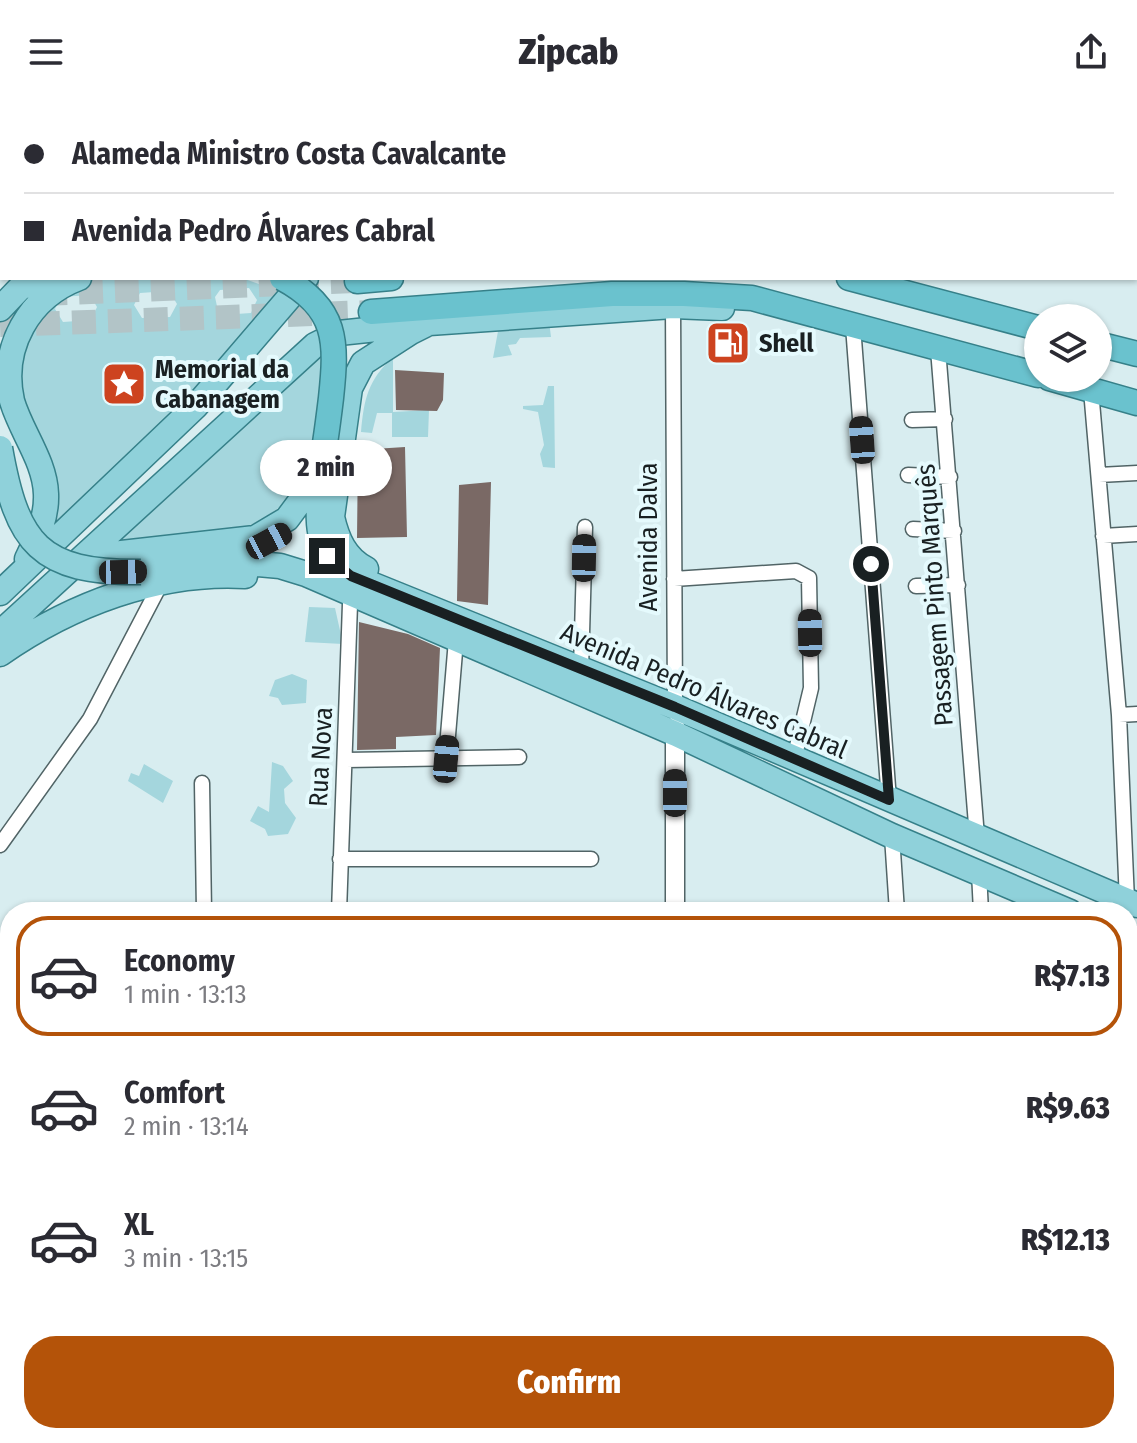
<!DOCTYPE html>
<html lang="en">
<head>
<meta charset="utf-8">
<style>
  body { margin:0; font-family:"Fira Sans Condensed",sans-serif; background:#f2f2f3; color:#2b2b33; height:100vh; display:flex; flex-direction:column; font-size:30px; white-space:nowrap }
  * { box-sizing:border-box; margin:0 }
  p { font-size:26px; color:#7c7c81 }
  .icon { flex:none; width:44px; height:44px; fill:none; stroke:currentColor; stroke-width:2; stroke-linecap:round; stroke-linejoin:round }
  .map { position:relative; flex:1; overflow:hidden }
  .panel { position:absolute; left:0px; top:798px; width:1138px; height:542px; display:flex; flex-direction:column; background:#fff; border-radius:32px 32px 0 0; box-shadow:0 2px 6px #0004 }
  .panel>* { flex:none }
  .guide { position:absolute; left:0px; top:0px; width:1138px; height:176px; box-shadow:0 2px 6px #0004; display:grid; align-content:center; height:176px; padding:0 24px; background:#fff }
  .controls { position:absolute; left:1024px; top:200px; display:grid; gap:16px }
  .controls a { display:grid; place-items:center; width:88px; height:88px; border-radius:50%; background:#fff; box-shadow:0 2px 6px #0004; font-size:40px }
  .end { position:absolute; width:36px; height:36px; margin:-18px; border:10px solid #192022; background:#fff; box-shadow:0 0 0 4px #fff }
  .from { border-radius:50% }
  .bubble { position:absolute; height:56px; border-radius:28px; background:#fff; box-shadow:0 2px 6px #0004; font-size:26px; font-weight:800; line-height:56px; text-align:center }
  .car { position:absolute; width:24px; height:48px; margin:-24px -12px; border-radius:10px; box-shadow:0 0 6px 2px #0007; background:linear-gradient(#222 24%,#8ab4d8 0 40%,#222 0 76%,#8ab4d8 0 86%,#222 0) }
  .guide b { display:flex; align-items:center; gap:28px; height:76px; font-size:30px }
  .guide b+b { border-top:2px solid #e1e1e2 }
  .guide i { width:20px; height:20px; background:#2b2b33 }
  ul { padding:14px 0 0; list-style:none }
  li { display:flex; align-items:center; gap:24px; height:120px; margin:0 16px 12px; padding:0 8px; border:4px solid transparent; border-radius:32px }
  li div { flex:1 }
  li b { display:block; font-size:30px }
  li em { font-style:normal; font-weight:800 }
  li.on { border-color:#b45309 }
  li>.icon { width:72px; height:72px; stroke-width:1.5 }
  .button { display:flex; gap:16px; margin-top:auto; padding:16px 24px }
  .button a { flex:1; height:92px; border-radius:32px; background:#b45309; color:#fff; font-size:32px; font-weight:800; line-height:92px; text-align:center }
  header { display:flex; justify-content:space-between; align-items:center; height:104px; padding:0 24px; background:#fff; font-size:36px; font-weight:800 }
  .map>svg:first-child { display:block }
</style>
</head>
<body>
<header><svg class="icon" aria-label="menu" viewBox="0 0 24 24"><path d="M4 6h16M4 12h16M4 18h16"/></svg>Zipcab<svg class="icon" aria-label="share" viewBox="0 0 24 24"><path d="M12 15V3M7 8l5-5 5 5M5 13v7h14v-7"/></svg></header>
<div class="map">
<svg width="1137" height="1339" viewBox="0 0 1137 1339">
  <rect width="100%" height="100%" fill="#d8edf0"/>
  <path fill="#a4d6dd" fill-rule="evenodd" d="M242,174L278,187L194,295L50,429C58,365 39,354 21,300C12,274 11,247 26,223C69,154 172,174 242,174ZM249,184L257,196L251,209L222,211L218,207L215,193L220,186ZM169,187L177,200L170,213L142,214L134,201L140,189ZM90,191L97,203L91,216L63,218L55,205L61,193Z
    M549,217L551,233L520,234L516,240L508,241L512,251L493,254L499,222Z
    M328,247L313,359L284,400L263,415L239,426L108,441L303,259Z
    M393,253V308L429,306L428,333H392V309H377L372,329L361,328C364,295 368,276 393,253Z
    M548,282H554L555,364L543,363L540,350L544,341L538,308L523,305V302L543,301Z
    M309,503L335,504L343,540L305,538Z
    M292,570L307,576L306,599L282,601L278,594L269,592L275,576Z
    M272,658L283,662L293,677L284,685L285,699L296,714L288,730L268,732L265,725L250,717L258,702L269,708Z
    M144,660L173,677L163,699L128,677L131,669L139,672Z"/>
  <path fill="#7a6965" d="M395,266L444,269L443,296L437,307L396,306Z
    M405,343L407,433L357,434L358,346Z
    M491,378L488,501L457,497L459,381Z
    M359,518L408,530L440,544L436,631L396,633V645L357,646Z"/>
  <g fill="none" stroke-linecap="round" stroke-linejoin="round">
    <path stroke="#b2c4c7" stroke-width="24" stroke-dasharray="24 12" stroke-linecap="butt" d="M43,190L357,177
      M0,221L371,208"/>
    <g stroke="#516466" stroke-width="17">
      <path id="minor" d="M171,2V0
        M272,2V0
        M565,2V0
        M772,2V0
        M922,2V0
        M673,202L675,603
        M853,222L889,696
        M938,245L977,733
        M1091,286L1119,611L1127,797
        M912,316L945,315
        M908,371L950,373
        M1099,371L1137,369
        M913,425L954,427
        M1103,432L1137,430
        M674,475L796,467L809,474L811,584L794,655
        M916,482L958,481
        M581,565L585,423
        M1119,611L1137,610
        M446,655L456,536
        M346,656L519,653
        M202,679L204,808
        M892,732L897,808
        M0,741L90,615L160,481
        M340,755H591
        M979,768L981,808
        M339,808L350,500
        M1133,835L1137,892
        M0,955L10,959
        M0,1111L10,1122
        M1128,1167L1137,1170
        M0,1208L10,1221
        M1128,1226L1137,1211
        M0,1243L10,1256
        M77,1330L87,1339
        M110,1330L119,1339
        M178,1330L183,1339
        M370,1330L375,1339
        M1005,1330L1023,1339
        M1095,1330L1112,1339
        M227,1337L239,1330
        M55,1339L66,1330
        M311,1339L323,1330
        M462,1339L472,1330
        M1056,1339L1062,1330"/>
    </g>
    <g stroke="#516466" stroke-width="21">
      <path id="tertiary" d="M675,808V622
        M674,1330L678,1339"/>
    </g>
    <g stroke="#368089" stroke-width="27">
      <path id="primary" d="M0,205L20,184L44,174
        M320,372C319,417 311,443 351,472L675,603L1137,801
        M86,453L255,434L287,415L319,372
        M27,455C37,434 47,414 46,390C45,357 21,328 12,297C0,243 29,193 79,174
        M205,455L280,462L306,470L676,630L892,732L1070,808
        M366,465C345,454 337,435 332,413L350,284L363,259L411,228L429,219L673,202L722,204
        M141,468L198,456
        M0,489L196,302L306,174
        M0,529L315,241L339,229L414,221
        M0,550C70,501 158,467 245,472
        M1128,833L1137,836"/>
    </g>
    <g stroke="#368089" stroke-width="27">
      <path id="trunk" d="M0,159H2
        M849,174L1038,224
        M357,177L391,174
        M371,208L612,190H684L752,194L1038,271
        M1098,240L1137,250
        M1049,274L1137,299"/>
    </g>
    <use href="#minor" stroke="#fff" stroke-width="14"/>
    <use href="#tertiary" stroke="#fff" stroke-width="18"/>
    <use href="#primary" stroke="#8fd1da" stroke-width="24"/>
    <use href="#trunk" stroke="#6ac2ce" stroke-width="24"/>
    <g stroke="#368089" stroke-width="27" stroke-linecap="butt">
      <path id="primary-bridge" d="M0,344C17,440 39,469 141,468"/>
    </g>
    <g stroke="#368089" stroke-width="27" stroke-linecap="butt">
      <path id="trunk-bridge" d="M282,174C338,204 337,238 331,294C328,319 325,344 320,368"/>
    </g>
    <use href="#primary-bridge" stroke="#8fd1da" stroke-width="24"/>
    <use href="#trunk-bridge" stroke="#6ac2ce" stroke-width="24"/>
  </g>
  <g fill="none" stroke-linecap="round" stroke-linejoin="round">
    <path stroke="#192022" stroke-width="10" d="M327,452L351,472L675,603L889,696L871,460"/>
  </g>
  <defs>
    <g id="fuel-square" transform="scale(2.3)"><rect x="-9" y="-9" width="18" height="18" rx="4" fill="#cd431f" stroke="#e5fafd"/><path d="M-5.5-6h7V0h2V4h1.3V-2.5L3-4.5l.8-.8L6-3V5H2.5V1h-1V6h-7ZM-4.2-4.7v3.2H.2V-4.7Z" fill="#fff"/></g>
    <g id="sight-square" transform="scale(2.3)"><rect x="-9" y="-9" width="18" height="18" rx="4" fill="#cd431f" stroke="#e5fafd"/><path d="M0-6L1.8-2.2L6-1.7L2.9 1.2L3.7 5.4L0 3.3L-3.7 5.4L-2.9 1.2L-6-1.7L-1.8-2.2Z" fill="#fff"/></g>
  </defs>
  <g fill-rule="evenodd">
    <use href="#fuel-square" x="728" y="239"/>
    <use href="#sight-square" x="124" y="280"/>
  </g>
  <g text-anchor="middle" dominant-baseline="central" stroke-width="8" stroke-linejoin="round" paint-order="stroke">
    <g font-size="26" font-weight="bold" fill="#192022" stroke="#e5fafd" text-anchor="start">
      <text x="759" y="239">Shell</text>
      <text x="155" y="265">Memorial da<tspan x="155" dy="30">Cabanagem</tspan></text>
    </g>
    <g font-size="26" fill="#192022" stroke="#e5fafd">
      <text transform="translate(648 433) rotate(-90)">Avenida Dalva</text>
      <text transform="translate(935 491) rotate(-94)">Passagem Pinto Marquês</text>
      <text transform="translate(704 587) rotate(23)">Avenida Pedro Álvares Cabral</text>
      <text transform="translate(321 653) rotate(-87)">Rua Nova</text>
    </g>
  </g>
</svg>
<div class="controls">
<a><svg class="icon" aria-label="layers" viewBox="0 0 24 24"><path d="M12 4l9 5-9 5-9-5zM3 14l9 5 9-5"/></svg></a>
</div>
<i class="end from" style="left:871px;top:460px"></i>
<i class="end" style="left:327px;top:452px"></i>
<div class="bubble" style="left:260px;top:336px;width:132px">2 min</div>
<i class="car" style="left:862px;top:336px;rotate:356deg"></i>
<i class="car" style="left:269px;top:437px;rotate:62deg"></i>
<i class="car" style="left:584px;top:454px;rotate:1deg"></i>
<i class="car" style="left:123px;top:468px;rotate:89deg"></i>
<i class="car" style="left:810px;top:529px;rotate:359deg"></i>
<i class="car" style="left:446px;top:655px;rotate:5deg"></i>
<i class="car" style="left:675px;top:689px;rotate:0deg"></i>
<div class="guide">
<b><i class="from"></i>Alameda Ministro Costa Cavalcante</b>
<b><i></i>Avenida Pedro Álvares Cabral</b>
</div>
<section class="panel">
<ul>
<li class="on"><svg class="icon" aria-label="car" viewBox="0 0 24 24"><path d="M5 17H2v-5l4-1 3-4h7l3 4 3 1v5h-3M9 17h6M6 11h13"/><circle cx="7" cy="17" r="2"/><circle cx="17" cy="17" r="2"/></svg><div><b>Economy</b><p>1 min · 13:13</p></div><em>R$7.13</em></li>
<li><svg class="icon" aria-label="car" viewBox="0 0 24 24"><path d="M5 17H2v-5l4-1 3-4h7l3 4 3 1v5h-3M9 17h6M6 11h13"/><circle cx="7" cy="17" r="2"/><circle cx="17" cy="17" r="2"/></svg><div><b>Comfort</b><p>2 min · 13:14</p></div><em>R$9.63</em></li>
<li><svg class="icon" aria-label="car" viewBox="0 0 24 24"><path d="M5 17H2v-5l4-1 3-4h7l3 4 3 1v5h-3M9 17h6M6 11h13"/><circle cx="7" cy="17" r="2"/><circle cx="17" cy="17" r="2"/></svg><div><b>XL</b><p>3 min · 13:15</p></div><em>R$12.13</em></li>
</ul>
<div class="button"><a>Confirm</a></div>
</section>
</div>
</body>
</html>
